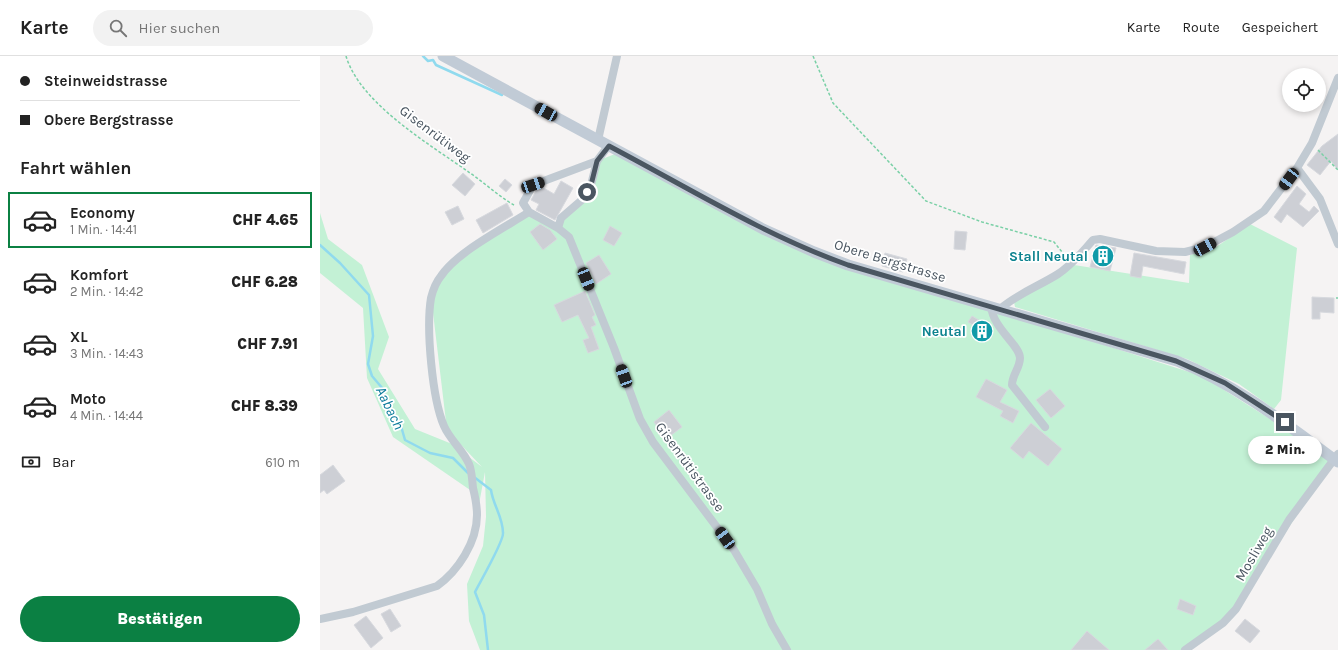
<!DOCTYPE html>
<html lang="de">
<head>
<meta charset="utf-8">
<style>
  body { margin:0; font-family:Karla,sans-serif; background:#f2f2f2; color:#222; height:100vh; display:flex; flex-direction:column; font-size:15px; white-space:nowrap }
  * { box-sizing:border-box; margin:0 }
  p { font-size:13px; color:#767676 }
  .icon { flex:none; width:22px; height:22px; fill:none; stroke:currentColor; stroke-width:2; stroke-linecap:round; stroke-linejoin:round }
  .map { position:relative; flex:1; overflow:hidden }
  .sheet { display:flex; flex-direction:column; background:#fff; width:320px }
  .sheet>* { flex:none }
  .banner { display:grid; align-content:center; height:88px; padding:0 20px; background:#fff }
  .controls { position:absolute; left:962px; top:12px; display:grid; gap:8px }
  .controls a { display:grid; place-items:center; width:44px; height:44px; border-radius:50%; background:#fff; box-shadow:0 2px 6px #0003; font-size:20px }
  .end { position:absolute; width:18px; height:18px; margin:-9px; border:5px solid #4a5661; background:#fff; box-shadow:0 0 0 2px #fff }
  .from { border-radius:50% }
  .bubble { position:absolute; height:28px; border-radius:14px; background:#fff; box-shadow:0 2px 6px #0003; font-size:13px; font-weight:800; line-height:28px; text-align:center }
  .car { position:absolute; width:12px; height:24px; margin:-12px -6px; border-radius:5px; box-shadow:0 0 3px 1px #0007; background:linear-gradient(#222 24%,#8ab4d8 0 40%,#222 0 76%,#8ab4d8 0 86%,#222 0) }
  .banner b { display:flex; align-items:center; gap:14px; height:38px; font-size:15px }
  .banner b+b { border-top:1px solid #e0e0e0 }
  .banner i { width:10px; height:10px; background:#222 }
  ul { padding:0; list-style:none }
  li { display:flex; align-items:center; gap:12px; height:56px; margin:0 8px 6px; padding:0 12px; border:2px solid transparent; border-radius:0px }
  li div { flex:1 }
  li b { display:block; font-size:15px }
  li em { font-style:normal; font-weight:800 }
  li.active { border-color:#0b8043 }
  li>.icon { width:36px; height:36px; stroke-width:1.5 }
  h2 { padding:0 20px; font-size:18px; line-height:48px }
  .pay { display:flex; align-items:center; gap:10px; height:44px; padding:0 20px; font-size:15px }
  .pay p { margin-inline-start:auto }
  .primary-button { display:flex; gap:8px; margin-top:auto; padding:8px 20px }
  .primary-button a { flex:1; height:46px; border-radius:24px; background:#0b8043; color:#fff; font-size:16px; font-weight:800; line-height:46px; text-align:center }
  header { display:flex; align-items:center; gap:24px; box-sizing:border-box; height:56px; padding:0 20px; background:#fff; border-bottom:1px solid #e0e0e0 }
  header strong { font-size:19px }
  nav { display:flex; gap:22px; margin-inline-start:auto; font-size:14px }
  .search { width:280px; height:36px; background:#f2f2f2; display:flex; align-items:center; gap:10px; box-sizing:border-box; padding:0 14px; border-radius:22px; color:#767676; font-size:15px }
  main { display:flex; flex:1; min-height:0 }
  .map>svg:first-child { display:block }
</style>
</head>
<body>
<header>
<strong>Karte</strong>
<div class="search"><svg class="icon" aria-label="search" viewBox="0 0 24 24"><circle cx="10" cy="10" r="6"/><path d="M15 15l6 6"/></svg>Hier suchen</div>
<nav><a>Karte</a><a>Route</a><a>Gespeichert</a></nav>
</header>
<main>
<section class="sheet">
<div class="banner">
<b><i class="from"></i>Steinweidstrasse</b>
<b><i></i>Obere Bergstrasse</b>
</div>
<h2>Fahrt wählen</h2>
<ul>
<li class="active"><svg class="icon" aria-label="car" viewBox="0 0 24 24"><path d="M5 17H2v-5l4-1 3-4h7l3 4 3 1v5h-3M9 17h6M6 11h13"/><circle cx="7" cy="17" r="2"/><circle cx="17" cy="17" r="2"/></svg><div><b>Economy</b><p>1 Min. · 14:41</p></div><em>CHF 4.65</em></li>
<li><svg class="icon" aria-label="car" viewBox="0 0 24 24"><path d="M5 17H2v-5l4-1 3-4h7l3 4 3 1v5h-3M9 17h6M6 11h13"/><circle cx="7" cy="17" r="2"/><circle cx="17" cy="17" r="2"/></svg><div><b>Komfort</b><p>2 Min. · 14:42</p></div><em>CHF 6.28</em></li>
<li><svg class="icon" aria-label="car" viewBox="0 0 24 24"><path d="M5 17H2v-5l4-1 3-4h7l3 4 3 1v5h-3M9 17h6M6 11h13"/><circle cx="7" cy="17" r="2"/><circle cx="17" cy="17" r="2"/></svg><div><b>XL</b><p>3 Min. · 14:43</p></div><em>CHF 7.91</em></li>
<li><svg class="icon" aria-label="car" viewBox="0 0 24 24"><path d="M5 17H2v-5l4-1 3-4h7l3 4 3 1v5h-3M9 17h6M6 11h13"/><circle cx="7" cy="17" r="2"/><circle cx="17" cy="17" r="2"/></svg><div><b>Moto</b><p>4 Min. · 14:44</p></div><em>CHF 8.39</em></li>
</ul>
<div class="pay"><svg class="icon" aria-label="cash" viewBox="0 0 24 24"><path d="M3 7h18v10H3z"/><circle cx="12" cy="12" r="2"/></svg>Bar<p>610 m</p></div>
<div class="primary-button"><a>Bestätigen</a></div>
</section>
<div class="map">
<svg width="1018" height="594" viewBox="0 0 1018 594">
  <rect width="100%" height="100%" fill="#f5f3f3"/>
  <path fill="#c3f1d5" d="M295,98L443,173L560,218L882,320L1013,403L916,553L865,594H160L149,565L147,528L163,490L166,461L165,416L157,459L153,436L73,381L47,322L43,252L0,217V157L8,183L42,209L69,281L58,313L95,373L132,388L162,411L127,374L111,240C124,202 177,177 209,156L238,172L271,129L277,105Z
    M930,168L977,192L961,344L954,353L919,328L867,303L695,251L694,246L754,209L869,227L870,199L896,191Z"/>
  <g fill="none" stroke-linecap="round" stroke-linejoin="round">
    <path stroke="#90daee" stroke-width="2.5" d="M103,0L108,5L113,4L116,9L182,39
      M0,189L20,207L49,239L53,280L48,308L52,320L63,333L67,352L81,370L85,384L110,397L133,402L148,417
      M154,421L171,434C173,449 183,461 183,477C184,485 160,526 155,536L164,559L168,594"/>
  </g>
  <path fill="#cdcfd5" stroke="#d7d9de" d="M1018,78V114L1011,105L1000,119L987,109L1002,90Z
    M143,117L155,128L145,140L132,129Z
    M185,123L192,129L186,136L179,130Z
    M241,125L253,132L235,164L216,154L219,148L211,144L217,133L222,131L234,138Z
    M977,130L986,138L979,148L989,156L994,150L999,155L983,171L967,158L961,167L954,161Z
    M187,147L193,159L163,177L156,164Z
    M138,150L144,163L132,169L125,156Z
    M220,168L230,174L237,183L223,194L210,176Z
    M290,170L302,177L294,190L283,184Z
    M635,175L647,176L645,194L634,193Z
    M776,189L796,192L790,215L770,211Z
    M565,197L587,203L583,216L562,210Z
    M814,197L866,206L864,218L823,210L821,222L810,220Z
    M279,199L291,218L276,228L266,207Z
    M265,235L275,259L272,261L276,269L271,271L279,293L268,297L263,284L269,282L258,259L242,266L234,249Z
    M992,241L1014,242V257L1000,256V263H992Z
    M652,260L672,272L664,286L652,279L656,271L648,266Z
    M666,323L687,334L680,346L699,355L693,367L680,360L683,355L656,341Z
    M730,333L745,350L731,362L716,344Z
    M349,354L362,371L346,383L334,366Z
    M711,367L742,393L728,410L709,395L703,403L690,392Z
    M13,409L25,425L7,438L4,434L0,437V419Z
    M860,543L876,550L873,559L857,553Z
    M70,553L81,570L71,576L61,558Z
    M46,560L63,582L51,592L34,569Z
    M925,563L940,575L930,587L915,575Z
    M767,575L789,594H751Z
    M838,583L848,594H825Z"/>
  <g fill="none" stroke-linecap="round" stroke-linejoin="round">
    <path stroke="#7ad0a6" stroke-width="1.5" stroke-dasharray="3 2" stroke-linecap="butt" d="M26,0C40,48 111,89 150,117C165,127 178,140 194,149
      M493,0L513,47L606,145L662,166L734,186L746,201
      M998,94L1018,114
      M1016,242H1018"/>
    <path stroke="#c1cad2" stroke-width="8" d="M278,84L297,0
      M977,112L1000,143L1018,188
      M209,156L203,147L213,129L277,105
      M238,172L241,162L263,143L271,129L277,105L289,89
      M671,250C673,273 700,289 700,302C700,312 692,319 692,329L725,371
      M680,253C697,238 719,230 738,218C752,209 762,196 773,184L780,183L836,195L865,196L885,191L913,176L944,155L977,112L992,87L1018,22
      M0,563L33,556L117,530C138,515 157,486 157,459C157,450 155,440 153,432C152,424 152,415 149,408C143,394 130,384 124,370C112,342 106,272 111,242C113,234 116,226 121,220C137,196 184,172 209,156L238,172L249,181L294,292L320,363L333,386L414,494L437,533L452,568L467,594
      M865,594L903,567L916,553L969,464L1018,398"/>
    <path stroke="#c1cbd6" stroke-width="11" d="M123,0L443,173L494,196L528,209L857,305C917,329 966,368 1018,406"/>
  </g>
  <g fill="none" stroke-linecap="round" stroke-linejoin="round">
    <path stroke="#4a5661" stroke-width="5" d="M267,136L271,129L277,105L289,90C367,131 444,179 528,209L856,305L905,327L965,366"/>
  </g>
  <defs>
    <g id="building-disc" transform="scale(1.15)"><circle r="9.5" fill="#0f9aa8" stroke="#fff"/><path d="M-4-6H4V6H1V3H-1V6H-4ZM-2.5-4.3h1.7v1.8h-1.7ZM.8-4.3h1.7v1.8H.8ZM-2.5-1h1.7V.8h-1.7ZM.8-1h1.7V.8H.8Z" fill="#fff"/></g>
  </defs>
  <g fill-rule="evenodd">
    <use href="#building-disc" x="783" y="200"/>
    <use href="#building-disc" x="662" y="275"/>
  </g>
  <g text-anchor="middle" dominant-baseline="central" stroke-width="3.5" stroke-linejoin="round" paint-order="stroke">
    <g font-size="14" fill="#4a5661" stroke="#fff">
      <text transform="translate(115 78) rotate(37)">Gisenrütiweg</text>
      <text transform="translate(570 205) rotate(17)">Obere Bergstrasse</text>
      <text transform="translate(370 411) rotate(54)">Gisenrütistrasse</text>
      <text transform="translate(934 498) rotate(-60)">Mosliweg</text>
    </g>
    <g font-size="14" font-weight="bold" fill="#0d838f" stroke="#fff" text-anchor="end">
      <text x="768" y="200">Stall Neutal</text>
      <text x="646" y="275">Neutal</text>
    </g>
    <g font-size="15" font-style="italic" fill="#0c7c9b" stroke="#fff">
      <text transform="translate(70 352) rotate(64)">Aabach</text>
    </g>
  </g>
</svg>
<div class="controls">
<a><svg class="icon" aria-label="locate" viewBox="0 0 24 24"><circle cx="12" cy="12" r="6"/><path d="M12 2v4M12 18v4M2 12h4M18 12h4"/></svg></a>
</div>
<i class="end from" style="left:267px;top:136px"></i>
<i class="end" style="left:965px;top:366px"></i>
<div class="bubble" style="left:928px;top:380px;width:74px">2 Min.</div>
<i class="car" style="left:226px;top:56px;rotate:299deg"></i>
<i class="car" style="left:969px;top:123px;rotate:217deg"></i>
<i class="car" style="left:213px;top:129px;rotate:72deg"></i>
<i class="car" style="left:885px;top:191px;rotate:62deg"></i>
<i class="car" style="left:266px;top:223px;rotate:158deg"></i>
<i class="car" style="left:304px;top:320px;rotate:340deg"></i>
<i class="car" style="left:405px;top:482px;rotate:324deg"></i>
</div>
</main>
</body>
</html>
